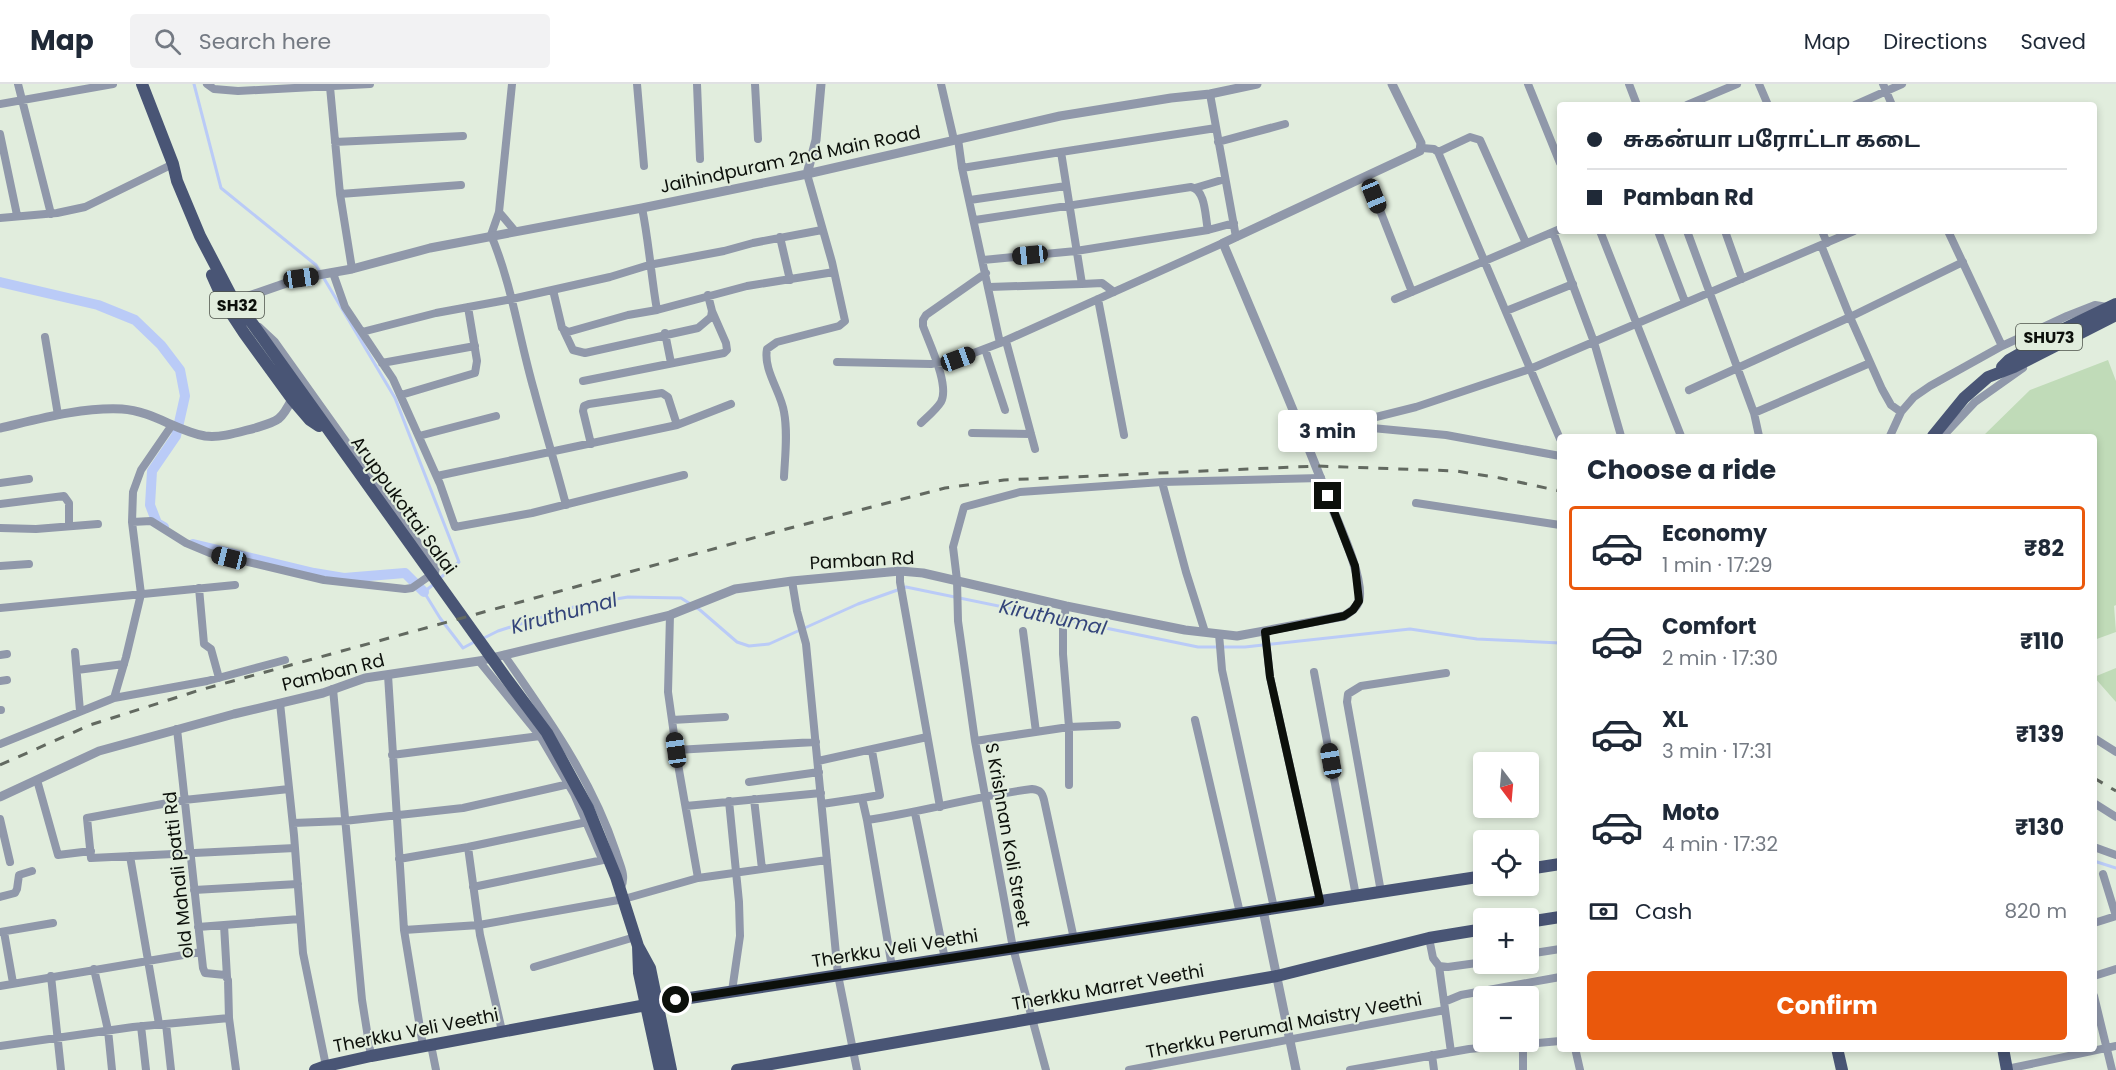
<!DOCTYPE html>
<html lang="en">
<head>
<meta charset="utf-8">
<style>
  body { margin:0; font-family:Poppins,"Noto Sans Tamil",sans-serif; background:#f2f2f3; color:#1f2937; height:100vh; display:flex; flex-direction:column; font-size:22px; white-space:nowrap }
  * { box-sizing:border-box; margin:0 }
  p { font-size:20px; color:#747a83 }
  .icon { flex:none; width:33px; height:33px; fill:none; stroke:currentColor; stroke-width:2; stroke-linecap:round; stroke-linejoin:round }
  .map { position:relative; flex:1; overflow:hidden }
  .panel { position:absolute; left:1557px; top:350px; width:540px; height:618px; display:flex; flex-direction:column; background:#fff; border-radius:6px; box-shadow:0 3px 9px #0003 }
  .panel>* { flex:none }
  .top-card { position:absolute; left:1557px; top:18px; width:540px; height:132px; border-radius:6px; box-shadow:0 3px 9px #0003; display:grid; align-content:center; height:132px; padding:0 30px; background:#fff }
  .needle { width:39px; rotate:164deg }
  .buttons { position:absolute; left:1473px; top:668px; display:grid; gap:12px }
  .buttons a { display:grid; place-items:center; width:66px; height:66px; border-radius:6px; background:#fff; box-shadow:0 3px 9px #0003; font-size:30px }
  .end { position:absolute; width:27px; height:27px; margin:-14px; border:8px solid #0c100b; background:#fff; box-shadow:0 0 0 3px #fff }
  .from { border-radius:50% }
  .bubble { position:absolute; height:42px; border-radius:6px; background:#fff; box-shadow:0 3px 9px #0003; font-size:20px; font-weight:700; line-height:42px; text-align:center }
  .car { position:absolute; width:18px; height:36px; margin:-18px -9px; border-radius:8px; box-shadow:0 0 4px 2px #0007; background:linear-gradient(#222 24%,#8ab4d8 0 40%,#222 0 76%,#8ab4d8 0 86%,#222 0) }
  .top-card b { display:flex; align-items:center; gap:21px; height:57px; font-size:22px }
  .top-card b+b { border-top:2px solid #e0e1e3 }
  .top-card i { width:15px; height:15px; background:#1f2937 }
  ul { padding:0; list-style:none }
  li { display:flex; align-items:center; gap:18px; height:84px; margin:0 12px 9px; padding:0 18px; border:3px solid transparent; border-radius:6px }
  li div { flex:1 }
  li b { display:block; font-size:22px }
  li em { font-style:normal; font-weight:700 }
  li.active { border-color:#ea580c }
  li>.icon { width:54px; height:54px; stroke-width:1.5 }
  h2 { padding:0 30px; font-size:27px; line-height:72px }
  .pay { display:flex; align-items:center; gap:15px; height:66px; padding:0 30px; font-size:22px }
  .pay p { margin-inline-start:auto }
  .button { display:flex; gap:12px; margin-top:auto; padding:12px 30px }
  .button a { flex:1; height:69px; border-radius:6px; background:#ea580c; color:#fff; font-size:24px; font-weight:700; line-height:69px; text-align:center }
  header { display:flex; align-items:center; gap:36px; box-sizing:border-box; height:84px; padding:0 30px; background:#fff; border-bottom:2px solid #e0e1e3 }
  header strong { font-size:28px }
  nav { display:flex; gap:33px; margin-inline-start:auto; font-size:21px }
  .search { width:420px; height:54px; background:#f2f2f3; display:flex; align-items:center; gap:15px; box-sizing:border-box; padding:0 21px; border-radius:6px; color:#747a83; font-size:22px }
  .map>svg:first-child { display:block }
</style>
</head>
<body>
<header>
<strong>Map</strong>
<div class="search"><svg class="icon" aria-label="search" viewBox="0 0 24 24"><circle cx="10" cy="10" r="6"/><path d="M15 15l6 6"/></svg>Search here</div>
<nav><a>Map</a><a>Directions</a><a>Saved</a></nav>
</header>
<div class="map">
<svg width="2116" height="986" viewBox="0 0 2116 986">
  <rect width="100%" height="100%" fill="#e1eddd"/>
  <path fill="#c0dbb8" d="M2108,276L2116,297V521L2114,522L2116,548L2094,556V352H1983L2030,306Z
    M2116,584V618L2094,593Z"/>
  <g fill="none" stroke-linecap="round" stroke-linejoin="round">
    <path stroke="#bacbf7" stroke-width="3" d="M194,0L221,104L316,181L395,314L459,478L439,495
      M434,500L424,508L440,534L463,564L476,557
      M482,555L498,547L580,521L628,513L681,514L700,526L737,558L749,562L769,560L858,520L906,503L1198,563H1245L1410,545L1477,555L1560,559
      M2094,777L2116,784"/>
    <path stroke="#bacbf7" stroke-width="10" d="M0,198L98,221L135,236L161,261L180,286L185,312L176,352L152,387L150,421L157,439L164,443
      M193,460L314,489L344,494L405,489L424,508"/>
    <path stroke="#9098aa" stroke-width="8" d="M18,0L51,130
      M207,0L214,5L238,7L370,0
      M512,0L499,128L491,151C512,201 519,254 534,306C544,344 556,382 566,421
      M637,0L644,82
      M697,0L700,75
      M755,0L758,55
      M941,0L954,56
      M1528,0L1560,79
      M1629,0L1637,21
      M1759,0L1768,21
      M1883,0L1892,21
      M330,3L340,110L352,185
      M1210,10L1236,153
      M0,20L113,0
      M1687,21L1737,0
      M1855,21L1902,0
      M0,50L17,131
      M958,55L962,84L1000,259
      M335,58L463,52
      M1218,58L1285,40
      M1422,64L1434,65L1438,68L1560,355
      M1438,68L1470,53L1480,56L1526,159
      M962,84L1061,68
      M1367,93L1412,208
      M1195,104L1225,95
      M340,110L461,101
      M970,116L1066,102
      M642,124C649,158 651,192 657,226
      M499,128L515,147
      M0,134L57,129L85,123L173,80
      M975,136L1191,103C1206,106 1205,133 1208,146L1234,139
      M1600,147L1681,352
      M1658,147L1685,218
      M1687,147L1754,329L1759,352
      M1725,147L1742,195
      M1822,147L1827,159
      M1948,147L2002,262
      M1553,148L1594,258L1621,352
      M780,153L790,196
      M1821,161L1850,233L1882,305L1891,321L1901,328
      M983,176L1076,167L1208,146
      M333,189L345,223L393,295L440,400L455,443L532,429L684,391
      M989,203L1082,200
      M553,206L562,244L568,248L628,231L657,226L747,202L834,188
      M1114,208L1102,199L1082,200L1061,68L1216,44
      M1098,215L1124,351
      M1395,215L1560,145
      M1506,227L1573,200
      M564,247L573,266L585,269L698,244L711,233L712,227L708,211
      M362,248L436,229L512,215L610,193L649,181L724,167L753,159L822,146
      M665,249L671,279
      M45,253L58,331
      M1006,257L1035,365
      M985,265L1005,326
      M837,278L931,280L958,275L1000,259L1223,159
      M382,279L475,262
      M583,297L724,269L727,266L726,259L712,227
      M1689,306L1850,233L1963,178
      M401,311L475,289L477,277L468,223
      M1754,329L1870,279
      M921,339C927,333 936,326 941,318C950,301 929,259 923,242V236L926,231L986,189
      M1351,342L1446,351L1560,372
      M972,349L1031,350
      M1304,351L1416,323L1530,285L1854,147
      M419,352L496,332
      M1890,352L1901,328L1914,313L1930,302L2002,262L2067,232L2095,221L2107,223
      M1943,352L1975,318L2023,284
      M591,360L583,327L584,322L589,320L662,309L668,313L677,341
      M437,392L677,341L731,320
      M784,393C785,372 788,349 784,328C781,308 763,286 767,265L777,258L839,242L845,237L832,178L807,90
      M1162,398L1186,488L1205,548
      M0,399L29,395
      M1416,419L1560,441
      M0,420L64,412L69,419V442
      M132,438L151,437L186,459L210,469L324,496L405,505L412,504L435,488L436,484L275,258L259,243
      M0,444L36,445L98,440
      M0,482L29,480
      M900,487V498L940,723
      M792,497L797,527L806,560L838,891L857,986
      M199,504L204,560L211,565L219,594
      M1066,522L1063,542V570L1069,643V701
      M0,524L235,501
      M670,531L668,608L679,686L698,794L827,776
      M1023,547L1036,648
      M1265,548L1270,593L1320,817
      M1219,550L1222,586L1274,824
      M75,568L80,627
      M0,571L7,570
      M504,571C547,633 592,695 616,768C619,779 627,792 621,803
      M479,577L540,652L574,710L602,775
      M77,586L124,580
      M1314,588L1356,812
      M388,591L404,846L423,962
      M0,597L7,596
      M333,605L362,916L371,972
      M114,614L126,573L141,510L132,438L133,408L141,386L172,341
      M280,619L294,751L303,869L326,982
      M0,626H1
      M672,636L725,633
      M1195,636L1240,829
      M177,645L203,884L205,889L225,891L228,896L229,934L236,986
      M2094,654L2116,668
      M975,657L1069,643L1117,641
      M0,660L114,614L207,597L285,576
      M676,666L816,658
      M392,671L540,652
      M818,677L927,653
      M37,696L58,771L91,767
      M749,698L819,688
      M289,705L184,716L87,734L91,774L295,764
      M862,714L880,711L872,667
      M754,715L762,785
      M729,717L739,818L740,852L732,907
      M2094,719L2116,733
      M822,720L862,714L867,736C922,728 976,712 1032,705C1040,706 1042,708 1044,716L1074,855
      M686,722L821,709
      M915,729L945,875
      M0,735L10,778
      M867,736L892,883
      M293,739L344,737L463,724L569,700
      M468,763L480,851L502,947
      M2094,763L2116,771
      M130,772L159,940
      M399,775L468,763L587,738
      M2103,790L2116,832
      M473,803L603,776
      M194,806L298,800
      M1381,808L1347,618L1348,610L1361,602L1446,589
      M0,813L15,809L17,805L19,791L32,787
      M2094,839L2116,832
      M224,841L227,893
      M198,843L300,835
      M404,846L479,841L624,815L698,794
      M0,848L53,839
      M4,848L13,899
      M1429,854L1433,874L1439,882L1448,883L1484,878
      M1528,870L1560,865
      M1439,882L1451,968
      M534,883L635,853
      M94,885L108,946L112,986
      M51,892L61,986
      M2094,892L2116,885
      M0,902L201,868
      M2094,912L2112,986
      M1444,918L1461,911L1560,893
      M166,940L171,986
      M141,942L146,986
      M1523,960V986
      M431,961L436,986
      M0,962L133,943L229,934
      M1575,964L1580,986
      M1432,971L1434,986
      M2007,985L2116,962
      M1046,986L1013,864L975,657L958,537L957,496L953,463L964,423L1020,408L1162,398L1321,394
      M1129,986L1445,926
      M1350,986L1469,965L1560,957"/>
    <path stroke="#9098aa" stroke-width="9" d="M807,90L816,56L821,0
      M234,217L301,194L352,185L430,164L642,124L807,90L1060,32L1171,14L1210,10L1257,0
      M0,344C39,335 82,323 122,325C152,327 177,347 205,352C222,354 239,348 255,344C278,337 281,337 292,315
      M0,713L99,667L234,630L323,609L365,594L479,577L670,531L735,505L792,497L900,487L923,489L1066,522L1185,546L1237,552L1344,532C1350,528 1357,524 1359,516C1364,493 1338,439 1329,416C1296,330 1259,245 1223,159L1420,67L1421,59L1392,0
      M1263,826L1296,986"/>
    <path stroke="#495575" stroke-width="12" d="M142,0L173,80L177,97L200,152L234,217L252,239L506,594L547,649L588,724L616,793L638,862L650,884L671,986
      M212,191L225,220L244,249L292,315L310,336L319,342
      M2002,283L2009,276L2064,245L2116,220
      M1933,352L1964,314L1988,293L2014,283L2116,231
      M1528,785L1560,780
      M1528,838L1560,833
      M638,862L639,889L660,986
      M1837,964L1842,986
      M2003,964L2007,986
      M315,986L326,982L371,972L657,919L1484,792
      M737,986L1277,892L1429,854L1484,845"/>
    <path stroke="#626960" stroke-width="3" stroke-dasharray="10 10" stroke-linecap="butt" d="M0,681L90,641L200,606L775,448L945,404L1004,396L1317,382L1456,387L1500,394L1560,407
      M2094,694L2116,707"/>
  </g>
  <g fill="none" stroke-linecap="round" stroke-linejoin="round">
    <path stroke="#0c100b" stroke-width="8" d="M676,916L1320,817L1270,593L1265,548L1344,532L1353,526L1359,517L1355,482L1328,412"/>
  </g>
  <g text-anchor="middle" dominant-baseline="central" stroke-width="4.5" stroke-linejoin="round" paint-order="stroke">
    <g fill="#e1eddd" stroke="#4c524a" stroke-width="1.5">
      <rect x="210" y="208" width="54" height="26" rx="4.5"/>
      <rect x="2016" y="240" width="66" height="26" rx="4.5"/>
    </g>
    <g font-size="16" font-weight="bold" fill="#0c100b">
      <text x="237" y="221">SH32</text>
      <text x="2049" y="253">SHU73</text>
    </g>
    <g font-size="18" fill="#0c100b" stroke="#e1eddd">
      <text transform="translate(790 75) rotate(-12)">Jaihindpuram 2nd Main Road</text>
      <text transform="translate(404 421) rotate(54)">Aruppukottai Salai</text>
      <text transform="translate(862 476) rotate(-3)">Pamban Rd</text>
      <text transform="translate(333 588) rotate(-14)">Pamban Rd</text>
      <text transform="translate(1008 751) rotate(80)">S Krishnan Koli Street</text>
      <text transform="translate(178 791) rotate(-96)">old Mahali patti Rd</text>
      <text transform="translate(895 864) rotate(-9)">Therkku Veli Veethi</text>
      <text transform="translate(1108 903) rotate(-10)">Therkku Marret Veethi</text>
      <text transform="translate(1284 941) rotate(-11)">Therkku Perumal Maistry Veethi</text>
      <text transform="translate(416 946) rotate(-11)">Therkku Veli Veethi</text>
    </g>
    <g font-size="20" font-style="italic" fill="#33447a" stroke="#e1eddd">
      <text transform="translate(564 529) rotate(-15)">Kiruthumal</text>
      <text transform="translate(1053 533) rotate(12)">Kiruthumal</text>
    </g>
  </g>
</svg>
<div class="buttons">
<a><svg class="needle" viewBox="-14 -14 28 28"><path d="M0-13l5 13h-10z" fill="#e53935"/><path d="M0 13l5-13h-10z" fill="#747a83"/></svg></a>
<a><svg class="icon" aria-label="locate" viewBox="0 0 24 24"><circle cx="12" cy="12" r="6"/><path d="M12 2v4M12 18v4M2 12h4M18 12h4"/></svg></a>
<a>+</a>
<a>−</a>
</div>
<i class="end from" style="left:676px;top:916px"></i>
<i class="end" style="left:1328px;top:412px"></i>
<div class="bubble" style="left:1278px;top:326px;width:99px">3 min</div>
<i class="car" style="left:1374px;top:112px;rotate:158deg"></i>
<i class="car" style="left:1030px;top:171px;rotate:264deg"></i>
<i class="car" style="left:301px;top:194px;rotate:82deg"></i>
<i class="car" style="left:958px;top:275px;rotate:70deg"></i>
<i class="car" style="left:229px;top:474px;rotate:284deg"></i>
<i class="car" style="left:676px;top:666px;rotate:352deg"></i>
<i class="car" style="left:1331px;top:677px;rotate:350deg"></i>
<div class="top-card">
<b><i class="from"></i>சுகன்யா பரோட்டா கடை</b>
<b><i></i>Pamban Rd</b>
</div>
<section class="panel">
<h2>Choose a ride</h2>
<ul>
<li class="active"><svg class="icon" aria-label="car" viewBox="0 0 24 24"><path d="M5 17H2v-5l4-1 3-4h7l3 4 3 1v5h-3M9 17h6M6 11h13"/><circle cx="7" cy="17" r="2"/><circle cx="17" cy="17" r="2"/></svg><div><b>Economy</b><p>1 min · 17:29</p></div><em>₹82</em></li>
<li><svg class="icon" aria-label="car" viewBox="0 0 24 24"><path d="M5 17H2v-5l4-1 3-4h7l3 4 3 1v5h-3M9 17h6M6 11h13"/><circle cx="7" cy="17" r="2"/><circle cx="17" cy="17" r="2"/></svg><div><b>Comfort</b><p>2 min · 17:30</p></div><em>₹110</em></li>
<li><svg class="icon" aria-label="car" viewBox="0 0 24 24"><path d="M5 17H2v-5l4-1 3-4h7l3 4 3 1v5h-3M9 17h6M6 11h13"/><circle cx="7" cy="17" r="2"/><circle cx="17" cy="17" r="2"/></svg><div><b>XL</b><p>3 min · 17:31</p></div><em>₹139</em></li>
<li><svg class="icon" aria-label="car" viewBox="0 0 24 24"><path d="M5 17H2v-5l4-1 3-4h7l3 4 3 1v5h-3M9 17h6M6 11h13"/><circle cx="7" cy="17" r="2"/><circle cx="17" cy="17" r="2"/></svg><div><b>Moto</b><p>4 min · 17:32</p></div><em>₹130</em></li>
</ul>
<div class="pay"><svg class="icon" aria-label="cash" viewBox="0 0 24 24"><path d="M3 7h18v10H3z"/><circle cx="12" cy="12" r="2"/></svg>Cash<p>820 m</p></div>
<div class="button"><a>Confirm</a></div>
</section>
</div>
</body>
</html>
